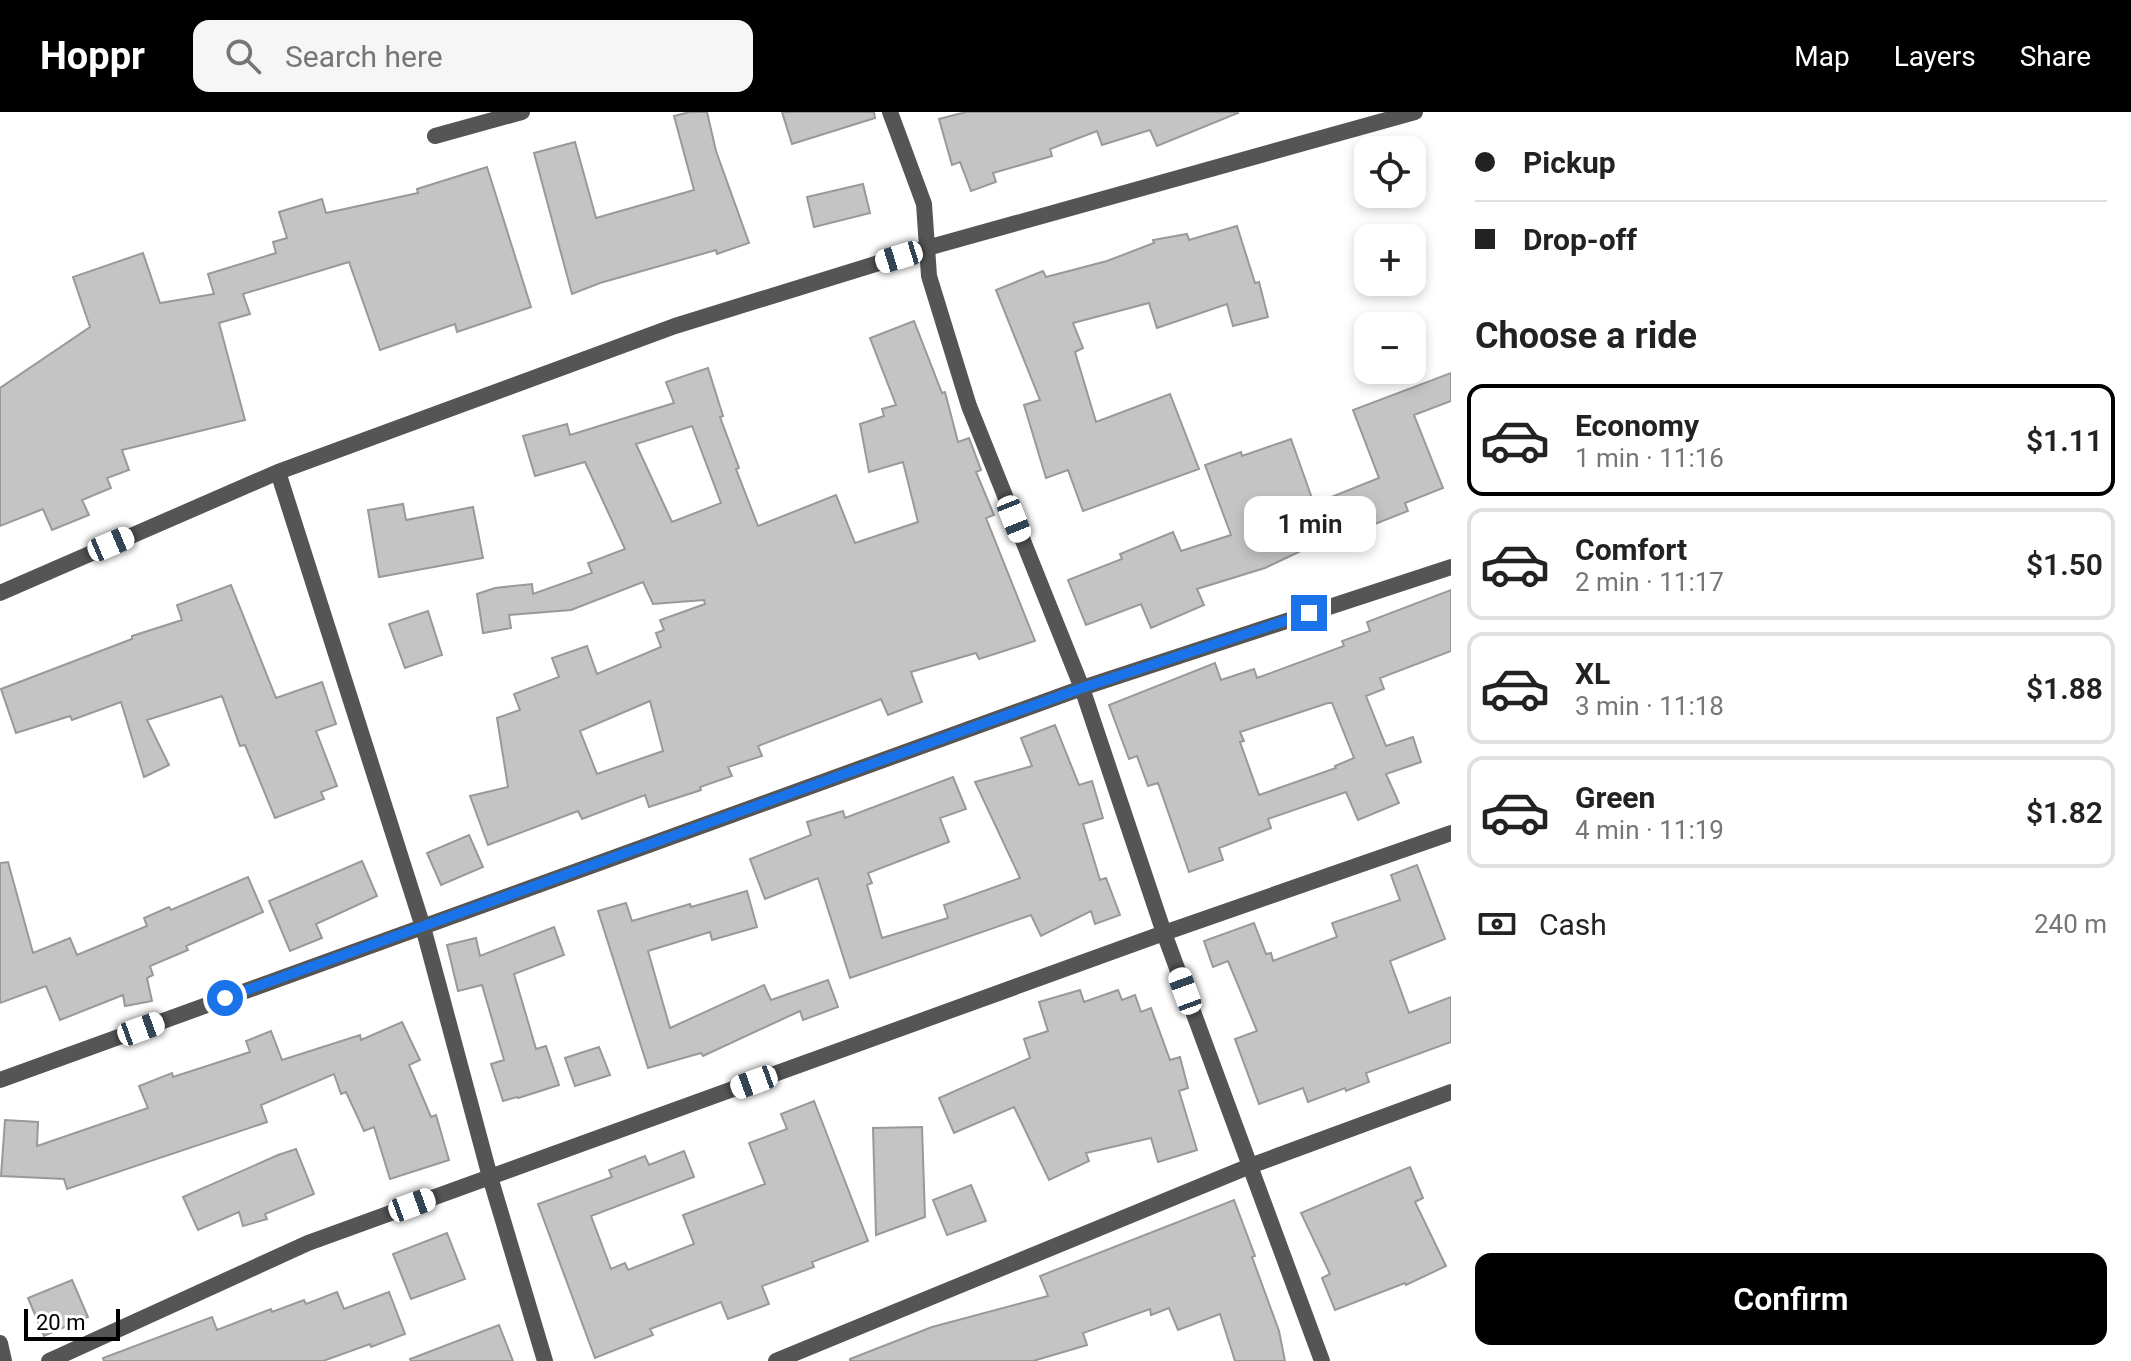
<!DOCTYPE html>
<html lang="en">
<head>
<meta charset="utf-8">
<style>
  body { margin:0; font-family:Roboto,sans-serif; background:#f6f6f6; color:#222; height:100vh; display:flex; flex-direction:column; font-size:30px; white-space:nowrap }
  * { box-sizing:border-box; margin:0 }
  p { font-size:26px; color:#767676 }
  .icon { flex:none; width:44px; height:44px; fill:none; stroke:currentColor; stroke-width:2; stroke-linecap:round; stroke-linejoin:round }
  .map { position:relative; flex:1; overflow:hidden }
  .details { display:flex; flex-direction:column; background:#fff; width:680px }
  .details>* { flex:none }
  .top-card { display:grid; align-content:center; height:176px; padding:0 24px; background:#fff }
  .fabs { position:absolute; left:1354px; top:24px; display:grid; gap:16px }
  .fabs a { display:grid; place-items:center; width:72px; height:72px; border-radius:16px; background:#fff; box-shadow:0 4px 12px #0003; font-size:40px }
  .scale { position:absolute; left:24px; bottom:20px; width:96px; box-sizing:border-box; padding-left:8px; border:4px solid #000; border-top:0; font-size:22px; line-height:28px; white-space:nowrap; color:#000; -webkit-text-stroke:6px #fff; paint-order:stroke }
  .end { position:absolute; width:36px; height:36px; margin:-18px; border:10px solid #1a73e8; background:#fff; box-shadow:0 0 0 4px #fff }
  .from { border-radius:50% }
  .bubble { position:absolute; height:56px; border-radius:16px; background:#fff; box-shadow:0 4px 12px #0003; font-size:26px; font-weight:600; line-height:56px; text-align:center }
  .car { position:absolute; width:24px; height:48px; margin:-24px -12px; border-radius:10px; box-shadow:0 0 6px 2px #0007; background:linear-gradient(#fff 24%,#345 0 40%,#fff 0 76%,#345 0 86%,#fff 0) }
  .top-card b { display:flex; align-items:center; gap:28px; height:76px; font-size:30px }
  .top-card b+b { border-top:2px solid #e0e0e0 }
  .top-card i { width:20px; height:20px; background:#222 }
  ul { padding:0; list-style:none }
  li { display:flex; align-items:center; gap:24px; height:112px; margin:0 16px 12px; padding:0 8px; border:4px solid #e0e0e0; border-radius:16px }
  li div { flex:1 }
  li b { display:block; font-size:30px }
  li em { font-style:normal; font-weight:600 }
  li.on { border-color:#000 }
  li>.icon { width:72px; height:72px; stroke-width:1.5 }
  h2 { padding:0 24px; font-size:36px; line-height:96px }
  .pay { display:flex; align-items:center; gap:20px; height:88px; padding:0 24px; font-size:30px }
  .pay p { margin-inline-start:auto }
  .cta { display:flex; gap:16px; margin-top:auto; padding:16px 24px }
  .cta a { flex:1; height:92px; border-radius:16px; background:#000; color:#fff; font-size:32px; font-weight:600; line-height:92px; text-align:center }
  header { display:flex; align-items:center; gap:48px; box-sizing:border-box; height:112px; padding:0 40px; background:#000; color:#fff }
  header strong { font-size:38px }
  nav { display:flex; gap:44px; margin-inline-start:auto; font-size:28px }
  .search { width:560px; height:72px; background:#f6f6f6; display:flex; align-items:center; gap:20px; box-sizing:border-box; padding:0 28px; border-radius:16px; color:#767676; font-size:30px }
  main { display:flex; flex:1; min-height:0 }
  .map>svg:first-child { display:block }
</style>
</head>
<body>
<header>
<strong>Hoppr</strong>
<div class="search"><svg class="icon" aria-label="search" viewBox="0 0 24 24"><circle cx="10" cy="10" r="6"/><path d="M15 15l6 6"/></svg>Search here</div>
<nav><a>Map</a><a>Layers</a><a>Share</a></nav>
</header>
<main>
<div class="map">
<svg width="1451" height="1249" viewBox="0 0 1451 1249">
  <rect width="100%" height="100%" fill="#fff"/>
  <path fill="#c4c4c4" stroke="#999" stroke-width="2" fill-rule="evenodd" d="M690,0H707L716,39L749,131L717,142L716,138L600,171L572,182L534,41L575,30L596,106L694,78L674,4Z
    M782,0H874L875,6L792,32Z
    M966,0H1237L1238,1L1157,34L1150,18L1102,33L1097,19L1050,37L1052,44L993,61L996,70L971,79L960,50L952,53L939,7Z
    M487,55L531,195L457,220L455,212L380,238L349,150L243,182L250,202L219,211L245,308L122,338L129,358L107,366L111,376L82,388L89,403L52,418L43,397L0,414V276L90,215L73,165L143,141L160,191L214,182L208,162L276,141L273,130L287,126L279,100L322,87L326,101L418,81L417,77Z
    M863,72L870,101L814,115L807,85Z
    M1237,114L1255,171L1259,170L1268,205L1233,214L1227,192L1157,216L1149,191L1073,211L1083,236L1075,240L1096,310L1170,282L1199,357L1083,399L1068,358L1046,366L1024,293L1040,288L996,178L1043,159L1046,165L1107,149L1154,131L1153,128L1187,122L1189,128Z
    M914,209L942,281L945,280L958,330L969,326L981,358L976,360L994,403L986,406L1035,529L979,547L976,541L911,560L922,590L888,603L881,587L758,634L762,644L728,655L732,664L700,675L701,678L649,695L645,683L582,707L578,699L488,733L470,684L508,675L497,606L520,598L514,582L559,565L552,546L587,534L597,562L661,535L656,521L664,518L660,508L705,492L704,488L653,492L643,470L571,498L509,503L511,516L483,521L477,482L495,476L532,472L533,482L592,461L588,451L625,437L585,350L535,364L523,324L567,312L570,323L674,291L666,270L708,256L723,304L720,305L739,356L736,357L758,414L836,383L855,431L918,410L903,350L869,360L860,312L884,304L882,297L896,293L870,226ZM692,314L721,391L672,410L636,332ZM650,589L663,639L597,662L580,619Z
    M1451,261V289L1414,303L1443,376L1405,391L1408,399L1327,431L1326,427L1265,456L1197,477L1204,493L1151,516L1141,492L1086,513L1068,468L1122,447L1120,442L1173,420L1181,439L1231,423L1205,353L1241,340L1242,344L1291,327L1314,392L1379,366L1353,298Z
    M403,392L406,408L473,395L483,446L379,465L368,398Z
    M231,473L276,586L322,570L336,612L316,619L337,674L321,680L324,687L275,706L245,633L240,634L222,584L147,608L169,653L144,665L121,590L72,608L70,604L16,621L1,577L132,527V524L182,508L177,493Z
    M1451,478V539L1380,566L1384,577L1366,584L1386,634L1413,625L1421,650L1386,662L1399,691L1358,708L1346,680L1268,707L1271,716L1219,736L1223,748L1189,760L1158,671L1148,674L1137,644L1129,647L1109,593L1215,551L1221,568L1254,557L1257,566L1344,534L1342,529L1370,519L1367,510ZM1328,591H1332L1354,646L1335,654L1336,656L1259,683L1240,630L1244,629L1240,620Z
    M428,499L442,543L405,556L389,512Z
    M1055,613L1079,673L1092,669L1103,706L1083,712L1100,768L1106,766L1120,803L1095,812L1091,799L1041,824L1031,803L850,866L818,766L765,787L750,747L811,723L807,710L843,699L845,706L953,665L966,697L940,706L949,730L868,761L872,771L867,773L882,826L948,806L944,793L1020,766L975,670L1032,654L1021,626Z
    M469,723L483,755L441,773L427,741Z
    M362,749L377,784L316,812L322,826L290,839L269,789Z
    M8,750L33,841L70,826L77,843L147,814L144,806L169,795L171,798L248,765L263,800L186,834L188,838L150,854L153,863L147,866L152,889L125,894L123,883L60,908L46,874L0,891V751Z
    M1417,753L1445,827L1390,849L1409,901L1451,885V930L1366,961L1369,970L1346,979L1345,976L1308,990L1303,976L1259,992L1235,927L1257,919L1228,849L1213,855L1204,829L1254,811L1266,842L1271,841L1273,849L1337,825L1332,811L1400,788L1391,763Z
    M747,779L757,815L712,828L710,820L648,839L670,916L764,873L771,888L828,868L838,895L803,908L800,899L703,944L701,941L648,956L598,799L626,791L632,809L690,792L691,795Z
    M554,815L564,843L514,862L536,937L546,934L559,973L518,986L517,985L503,989L491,952L504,948L482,873L458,879L447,833L476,826L480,844Z
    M1080,878L1084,890L1118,878L1122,888L1135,883L1141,900L1151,896L1170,948L1180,945L1188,976L1179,979L1197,1038L1158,1050L1151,1026L1086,1041L1089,1049L1049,1068L1014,995L954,1021L939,986L1030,946L1024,927L1048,919L1039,890Z
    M402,910L420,948L409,953L431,1005L436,1003L449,1048L390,1067L374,1015L364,1019L346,980L341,982L334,962L261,993L267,1010L67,1077L64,1067L1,1064L5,1008L38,1010L37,1034L148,996L139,974L172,961L173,965L250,940L246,929L271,919L282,948L360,923L361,928Z
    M599,935L610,963L575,974L565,946Z
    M814,989L868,1129L812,1150L814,1155L762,1174L769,1192L728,1207L721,1190L650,1217L653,1223L595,1246L538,1092L612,1065L609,1058L645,1044L649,1053L684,1039L694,1065L591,1104L611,1157L625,1151L628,1158L694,1132L683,1103L765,1072L749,1031L787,1017L781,1002Z
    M922,1015L925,1105L876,1123L873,1016Z
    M296,1037L314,1082L265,1102L267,1107L243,1114L239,1100L198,1118L183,1085L278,1043Z
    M1410,1055L1423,1086L1415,1090L1446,1154L1406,1173L1405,1171L1335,1198L1322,1166L1330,1162L1301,1101Z
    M971,1073L986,1109L947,1123L933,1088Z
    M1234,1088L1255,1144L1252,1145L1279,1219L1285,1249H1235L1220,1202L1178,1218L1169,1196L1151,1203L1150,1197L1083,1221L1087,1233L1033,1249H850V1247L932,1215L1048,1184L1040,1164Z
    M447,1121L465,1167L411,1187L393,1142Z
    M72,1168L88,1205L44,1224L28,1186Z
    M337,1180L344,1197L389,1180L405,1222L371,1235L370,1232L323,1249H104L103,1246L212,1205L217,1218L271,1197L272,1200L304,1188L306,1192Z
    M499,1213L513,1249H411L410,1247Z"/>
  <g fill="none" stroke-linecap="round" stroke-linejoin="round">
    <path stroke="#555" stroke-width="16" d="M890,0L924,92L929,164L969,294L1082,576L1164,821L1322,1249
      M435,24L522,0
      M278,360L423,815L490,1065L545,1249
      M0,481L278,360L675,214L927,136L1415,0
      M0,968L1082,576L1451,455
      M0,1231L4,1249
      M49,1249L308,1131L1164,821L1451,721
      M776,1249L1250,1054L1451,980"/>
  </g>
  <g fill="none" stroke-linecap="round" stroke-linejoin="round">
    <path stroke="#1a73e8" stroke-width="10" d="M225,886L1082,576L1309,501"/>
  </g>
</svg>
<div class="fabs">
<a><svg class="icon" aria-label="locate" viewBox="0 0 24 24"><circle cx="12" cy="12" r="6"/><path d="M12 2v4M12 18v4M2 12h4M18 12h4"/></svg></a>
<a>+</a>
<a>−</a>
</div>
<div class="scale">20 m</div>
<i class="end from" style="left:225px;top:886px"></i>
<i class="end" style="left:1309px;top:501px"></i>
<div class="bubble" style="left:1244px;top:384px;width:132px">1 min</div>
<i class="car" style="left:899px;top:145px;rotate:253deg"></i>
<i class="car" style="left:1014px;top:407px;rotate:158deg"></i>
<i class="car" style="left:111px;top:432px;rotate:67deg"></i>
<i class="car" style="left:1185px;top:879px;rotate:340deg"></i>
<i class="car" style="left:141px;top:917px;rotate:70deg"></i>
<i class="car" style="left:754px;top:970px;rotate:250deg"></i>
<i class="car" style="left:412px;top:1093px;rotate:70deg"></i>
</div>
<section class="details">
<div class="top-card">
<b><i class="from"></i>Pickup</b>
<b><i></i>Drop-off</b>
</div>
<h2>Choose a ride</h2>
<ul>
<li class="on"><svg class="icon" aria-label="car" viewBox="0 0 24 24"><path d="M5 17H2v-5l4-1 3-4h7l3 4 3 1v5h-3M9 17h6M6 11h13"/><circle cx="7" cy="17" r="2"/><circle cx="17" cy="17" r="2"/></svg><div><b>Economy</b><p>1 min · 11:16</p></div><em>$1.11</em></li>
<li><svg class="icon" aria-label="car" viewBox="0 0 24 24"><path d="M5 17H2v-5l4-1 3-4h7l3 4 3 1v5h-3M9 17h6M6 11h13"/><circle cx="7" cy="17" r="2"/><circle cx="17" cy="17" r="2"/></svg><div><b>Comfort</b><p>2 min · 11:17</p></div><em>$1.50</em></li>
<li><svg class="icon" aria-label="car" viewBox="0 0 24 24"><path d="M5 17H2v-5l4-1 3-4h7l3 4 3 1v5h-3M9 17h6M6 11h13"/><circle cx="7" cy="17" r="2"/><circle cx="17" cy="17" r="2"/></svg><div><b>XL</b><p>3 min · 11:18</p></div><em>$1.88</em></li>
<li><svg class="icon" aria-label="car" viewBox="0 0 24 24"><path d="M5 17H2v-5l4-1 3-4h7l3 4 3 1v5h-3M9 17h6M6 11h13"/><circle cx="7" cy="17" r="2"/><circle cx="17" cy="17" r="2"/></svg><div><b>Green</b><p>4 min · 11:19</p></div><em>$1.82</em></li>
</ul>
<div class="pay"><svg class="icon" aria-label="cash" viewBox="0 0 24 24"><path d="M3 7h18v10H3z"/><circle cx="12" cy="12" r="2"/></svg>Cash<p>240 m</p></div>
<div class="cta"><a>Confirm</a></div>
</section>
</main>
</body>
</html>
